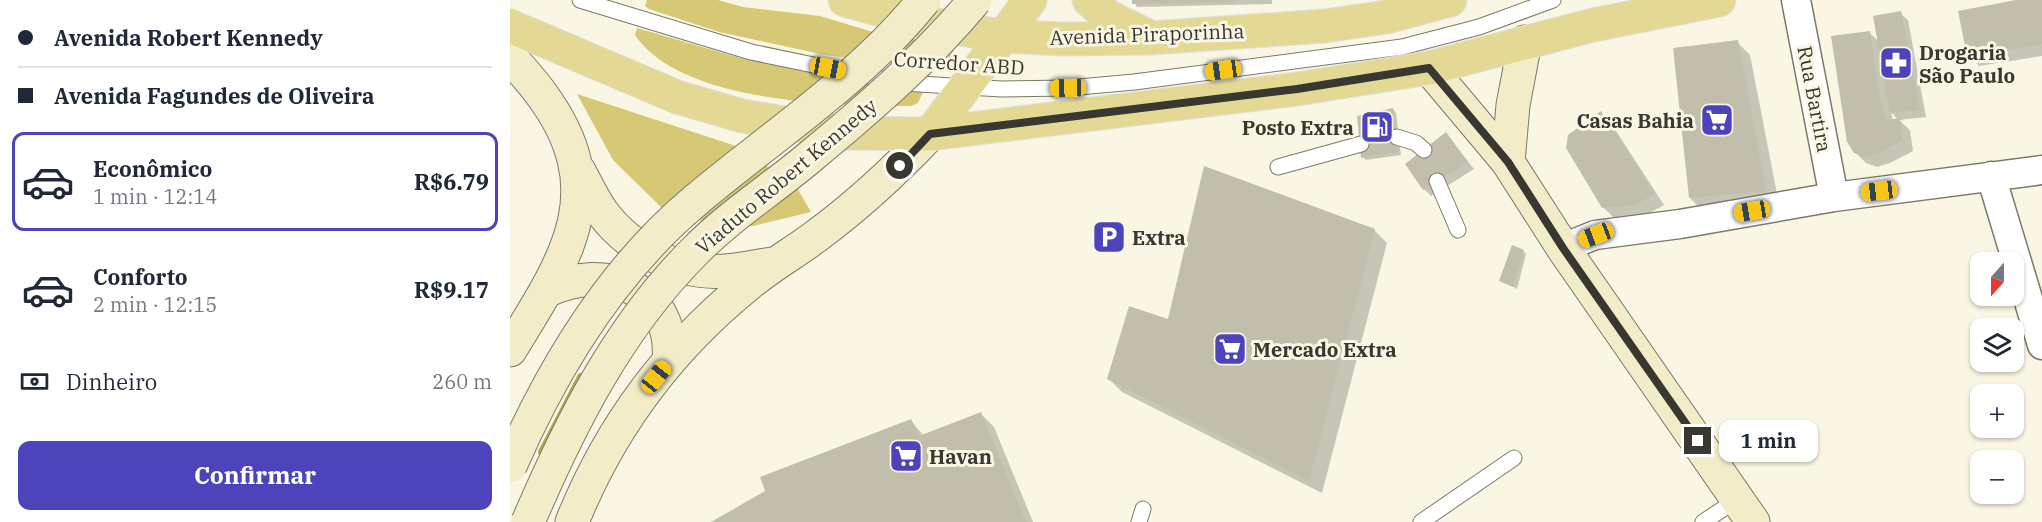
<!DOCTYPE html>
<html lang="pt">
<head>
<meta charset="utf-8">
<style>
  body { margin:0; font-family:"IBM Plex Serif",serif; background:#f6f6f7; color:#1f2937; height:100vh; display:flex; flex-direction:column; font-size:22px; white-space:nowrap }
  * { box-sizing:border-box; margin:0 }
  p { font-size:20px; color:#747a83 }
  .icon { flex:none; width:33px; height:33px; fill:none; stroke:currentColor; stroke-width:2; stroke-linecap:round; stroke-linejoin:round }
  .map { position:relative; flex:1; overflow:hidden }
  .panel { display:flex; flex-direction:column; background:#fff; width:510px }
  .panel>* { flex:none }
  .top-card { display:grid; align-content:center; height:132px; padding:0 18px; background:#fff }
  .needle { width:39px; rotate:201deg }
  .controls { position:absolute; left:1460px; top:252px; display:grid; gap:12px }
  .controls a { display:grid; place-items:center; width:54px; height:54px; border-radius:12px; background:#fff; box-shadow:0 2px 4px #0004; font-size:30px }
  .end { position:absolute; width:27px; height:27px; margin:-14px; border:8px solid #383730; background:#fff; box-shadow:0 0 0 3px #fff }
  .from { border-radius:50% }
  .bubble { position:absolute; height:42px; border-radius:12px; background:#fff; box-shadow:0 2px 4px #0004; font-size:20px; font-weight:800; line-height:42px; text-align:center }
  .car { position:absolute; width:18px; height:36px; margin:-18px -9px; border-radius:8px; box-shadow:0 0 4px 2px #0007; background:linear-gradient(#f5c518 24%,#345 0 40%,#f5c518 0 76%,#345 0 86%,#f5c518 0) }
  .top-card b { display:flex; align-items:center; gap:21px; height:57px; font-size:22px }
  .top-card b+b { border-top:2px solid #e0e1e3 }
  .top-card i { width:15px; height:15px; background:#1f2937 }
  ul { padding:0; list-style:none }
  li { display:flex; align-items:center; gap:18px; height:99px; margin:0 12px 9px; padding:0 6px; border:3px solid transparent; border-radius:12px }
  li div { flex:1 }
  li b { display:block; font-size:22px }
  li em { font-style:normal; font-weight:800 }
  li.current { border-color:#4d44bb }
  li>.icon { width:54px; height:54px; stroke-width:1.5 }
  .pay { display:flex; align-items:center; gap:15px; height:66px; padding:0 18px; font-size:22px }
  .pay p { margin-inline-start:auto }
  .action { display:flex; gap:12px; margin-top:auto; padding:12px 18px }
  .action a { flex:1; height:69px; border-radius:12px; background:#4d44bb; color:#fff; font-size:24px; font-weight:800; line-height:69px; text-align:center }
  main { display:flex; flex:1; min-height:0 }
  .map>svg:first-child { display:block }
</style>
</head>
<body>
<main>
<section class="panel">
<div class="top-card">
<b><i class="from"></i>Avenida Robert Kennedy</b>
<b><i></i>Avenida Fagundes de Oliveira</b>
</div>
<ul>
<li class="current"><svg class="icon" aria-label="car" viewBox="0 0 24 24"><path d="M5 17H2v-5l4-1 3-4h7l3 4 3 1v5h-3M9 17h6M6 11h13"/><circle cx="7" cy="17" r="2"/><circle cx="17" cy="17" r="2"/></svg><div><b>Econômico</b><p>1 min · 12:14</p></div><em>R$6.79</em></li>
<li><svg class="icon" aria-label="car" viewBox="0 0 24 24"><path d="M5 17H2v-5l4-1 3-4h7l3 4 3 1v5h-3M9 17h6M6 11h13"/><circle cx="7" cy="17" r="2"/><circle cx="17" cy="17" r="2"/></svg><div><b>Conforto</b><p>2 min · 12:15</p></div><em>R$9.17</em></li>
</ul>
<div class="pay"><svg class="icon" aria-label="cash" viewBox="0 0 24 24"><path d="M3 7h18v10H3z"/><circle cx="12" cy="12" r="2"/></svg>Dinheiro<p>260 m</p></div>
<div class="action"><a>Confirmar</a></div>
</section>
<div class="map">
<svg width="1532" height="522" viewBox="0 0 1532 522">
  <rect width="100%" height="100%" fill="#f9f7e3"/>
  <path fill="#d6c874" d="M137,0H208L233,7L310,16L363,32L443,45L444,50L437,65L429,69L315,55L209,32L139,9L135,6Z
    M127,28L230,58L414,90L408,103L401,106C328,106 170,103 125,35Z
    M67,94L229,147L286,186L301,212L243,226H208L152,208L103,160Z"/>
  <path fill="#0003" fill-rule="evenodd" d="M623,0H762V4L627,7Z
    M1514,0H1532V56L1469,66L1459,56Z
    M1390,13L1398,20L1416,117L1389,120L1400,130L1403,151L1380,163L1367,167L1356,163L1345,152L1360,33L1369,42ZM1381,112L1388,120L1383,121Z
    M1227,42L1240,55L1269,204L1193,211L1180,198Z
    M883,109L886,113L891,155L856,160L853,157Z
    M1091,113L1101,123L1154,205L1136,215L1104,218L1093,207Z
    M936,134L964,169L921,196L914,189Z
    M864,230L877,243L812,493L612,392L599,379L659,321Z
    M1013,251L1016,254L1007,289L991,280Z
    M471,414L484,427L523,522H204L401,421L414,436Z"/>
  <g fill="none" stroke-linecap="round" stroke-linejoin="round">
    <path stroke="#b6a84f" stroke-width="8" d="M32,452L71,377"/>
  </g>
  <path fill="#c1bfac" d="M622,0H724V2L622,4Z
    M1506,0H1532V44L1457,56L1448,11Z
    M1391,11L1410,110L1380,113L1363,16Z
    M1360,31L1370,99L1377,120L1390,118L1393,140L1369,153L1355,157L1344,153L1337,142L1321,36Z
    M1228,40L1256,191L1179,198L1163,48Z
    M883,108L888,152L851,158L847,116Z
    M1091,111L1145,194L1125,205L1092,208L1056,148L1058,135Z
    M936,132L958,162L913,190L895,164Z
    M694,166L865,229L799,481L597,379L619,306L658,319Z
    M1002,245L1014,250L1003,287L989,281Z
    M471,412L516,522H201L255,491L250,477L401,419L409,436Z"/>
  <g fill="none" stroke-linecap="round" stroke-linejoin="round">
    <g stroke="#7b7968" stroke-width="17">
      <path id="lane" d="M70,0L241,52L318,68L393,83L491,89L558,88L624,82L892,47L969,27L1043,0
        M887,137L906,143L914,150
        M768,167L851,144
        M927,181L948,230
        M629,522L633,509
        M911,522L1004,458
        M1193,522L1228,499"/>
    </g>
    <g stroke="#7b7968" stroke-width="31">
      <path id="street" d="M1286,0L1324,197
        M1481,176L1532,345
        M1053,248L1085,235L1170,224L1324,197L1532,170"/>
    </g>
    <g stroke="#7b7968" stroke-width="35">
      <path id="secondary" d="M0,57C11,69 23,82 32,95C104,193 54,262 0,350
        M919,68L998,162L1053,248L1243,522
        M998,162L1003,105L1015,42
        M69,171C76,184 83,199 92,212C119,249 169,275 216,271C231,270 247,266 262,264
        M36,291C96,262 165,288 159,361
        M62,522C99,430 158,350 235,287C257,268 282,254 305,237C347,206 384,172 420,134"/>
    </g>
    <g stroke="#dfdfde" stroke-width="35">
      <path id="primary" d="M335,0L423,24L491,36L553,39L640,38L815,26L876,17L940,0
        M579,0L599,17L636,35
        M0,26L167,97L232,116L335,133L420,134L787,89L919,68L1083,25L1209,0
        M420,134L520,0"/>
    </g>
    <use href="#lane" stroke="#fff" stroke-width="15"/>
    <use href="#street" stroke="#fff" stroke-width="28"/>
    <use href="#secondary" stroke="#f2ecc9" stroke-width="33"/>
    <use href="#primary" stroke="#e4d994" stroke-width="33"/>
    <g stroke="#7b7968" stroke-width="35" stroke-linecap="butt">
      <path id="secondary-bridge" d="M0,466C43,367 102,270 186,200C263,135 351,79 414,0
        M18,522C60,424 108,328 184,252C219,216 262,189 300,157C359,108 416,59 465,0"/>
    </g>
    <use href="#secondary-bridge" stroke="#f2ecc9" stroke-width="33"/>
  </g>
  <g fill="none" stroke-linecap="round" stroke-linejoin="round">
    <path stroke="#383730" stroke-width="8" d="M390,166L420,134L787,89L919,68L998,162L1053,248L1188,441"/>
  </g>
  <defs>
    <g id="pharmacy-square" transform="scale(1.725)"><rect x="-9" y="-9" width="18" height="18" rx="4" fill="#4d44bb" stroke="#f9f7e3"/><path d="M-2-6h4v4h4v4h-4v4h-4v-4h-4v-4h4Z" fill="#fff"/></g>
    <g id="supermarket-square" transform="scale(1.725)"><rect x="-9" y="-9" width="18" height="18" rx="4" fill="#4d44bb" stroke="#f9f7e3"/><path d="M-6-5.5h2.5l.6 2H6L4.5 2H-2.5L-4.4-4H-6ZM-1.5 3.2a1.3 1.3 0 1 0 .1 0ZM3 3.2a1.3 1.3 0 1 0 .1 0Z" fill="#fff"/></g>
    <g id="fuel-square" transform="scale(1.725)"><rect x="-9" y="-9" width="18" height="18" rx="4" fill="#4d44bb" stroke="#f9f7e3"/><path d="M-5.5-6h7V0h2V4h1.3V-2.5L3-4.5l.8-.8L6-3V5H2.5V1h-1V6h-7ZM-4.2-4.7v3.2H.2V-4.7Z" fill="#fff"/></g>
    <g id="parking-square" transform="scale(1.725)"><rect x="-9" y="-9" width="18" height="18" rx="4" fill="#4d44bb" stroke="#f9f7e3"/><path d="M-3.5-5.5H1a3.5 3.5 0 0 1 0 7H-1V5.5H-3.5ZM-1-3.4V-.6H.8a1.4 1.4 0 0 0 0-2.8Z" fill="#fff"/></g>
  </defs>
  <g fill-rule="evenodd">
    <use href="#pharmacy-square" x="1386" y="63"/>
    <use href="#supermarket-square" x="1207" y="120"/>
    <use href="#fuel-square" x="867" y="127"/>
    <use href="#parking-square" x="599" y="237"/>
    <use href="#supermarket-square" x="720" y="349"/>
    <use href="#supermarket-square" x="396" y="456"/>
  </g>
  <g text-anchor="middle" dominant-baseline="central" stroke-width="6" stroke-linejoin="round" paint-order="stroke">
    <g font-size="20" fill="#383730" stroke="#f9f7e3">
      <text transform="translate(637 34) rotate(-2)">Avenida Piraporinha</text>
      <text transform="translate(449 63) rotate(4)">Corredor ABD</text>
      <text transform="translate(1305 99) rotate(79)">Rua Bartira</text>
      <text transform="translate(276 176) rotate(-40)">Viaduto Robert Kennedy</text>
    </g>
    <g font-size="20" font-weight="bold" fill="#383730" stroke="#f9f7e3" text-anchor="start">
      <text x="1409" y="52">Drogaria<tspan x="1409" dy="23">São Paulo</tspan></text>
      <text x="1184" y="120" text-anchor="end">Casas Bahia</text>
      <text x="844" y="127" text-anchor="end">Posto Extra</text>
      <text x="622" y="237">Extra</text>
      <text x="743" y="349">Mercado Extra</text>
      <text x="419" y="456">Havan</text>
    </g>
  </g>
</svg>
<div class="controls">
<a><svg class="needle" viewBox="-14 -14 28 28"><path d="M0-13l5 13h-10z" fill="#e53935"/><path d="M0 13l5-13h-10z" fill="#747a83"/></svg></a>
<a><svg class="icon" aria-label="layers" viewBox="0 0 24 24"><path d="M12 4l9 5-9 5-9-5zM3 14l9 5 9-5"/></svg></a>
<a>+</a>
<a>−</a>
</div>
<i class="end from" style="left:390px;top:166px"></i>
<i class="end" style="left:1188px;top:441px"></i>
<div class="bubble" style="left:1209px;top:420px;width:99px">1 min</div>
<i class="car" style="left:318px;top:68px;rotate:101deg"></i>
<i class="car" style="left:713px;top:70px;rotate:262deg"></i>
<i class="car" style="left:558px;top:88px;rotate:269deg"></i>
<i class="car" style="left:1369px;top:191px;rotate:263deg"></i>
<i class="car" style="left:1242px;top:211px;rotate:260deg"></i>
<i class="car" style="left:1086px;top:235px;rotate:249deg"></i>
<i class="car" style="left:146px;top:377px;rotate:39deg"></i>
</div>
</main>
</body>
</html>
